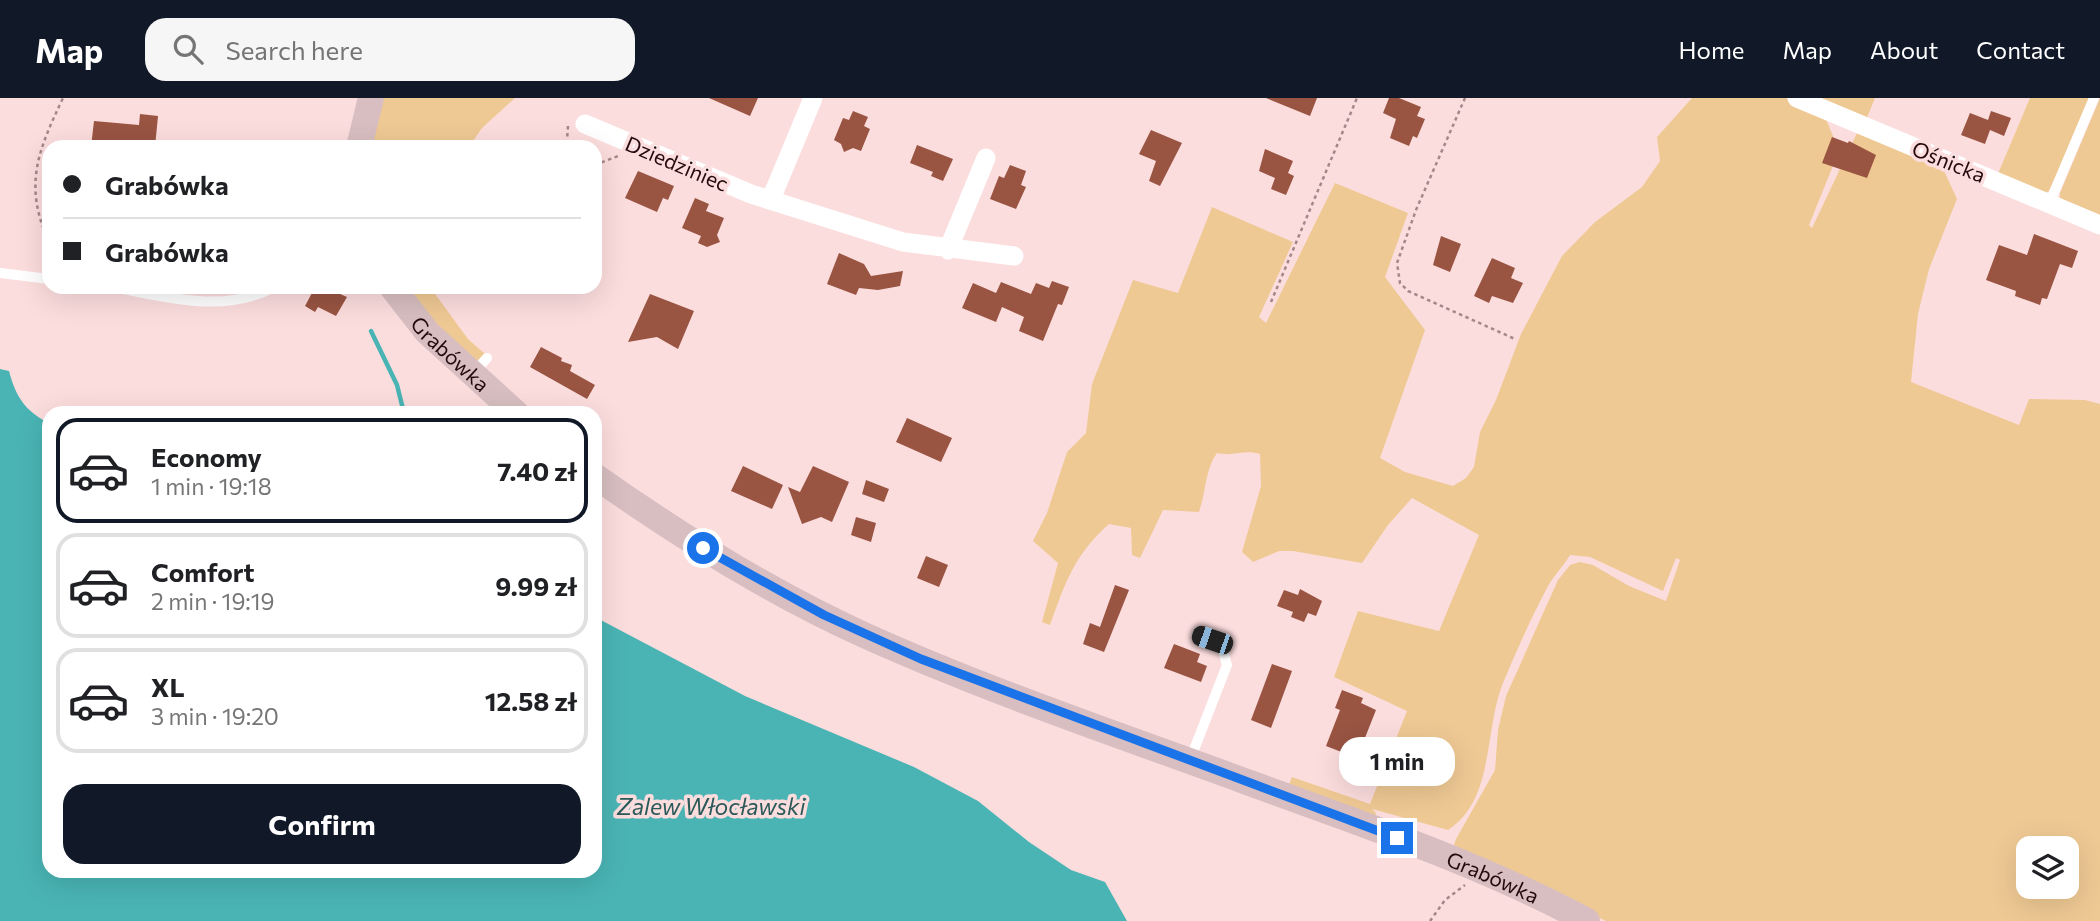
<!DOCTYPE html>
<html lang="en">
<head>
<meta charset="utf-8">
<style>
  body { margin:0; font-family:Commissioner,sans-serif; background:#f6f6f6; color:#202124; height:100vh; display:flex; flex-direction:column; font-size:26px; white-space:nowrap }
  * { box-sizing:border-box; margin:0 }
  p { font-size:23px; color:#757577 }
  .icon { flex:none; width:38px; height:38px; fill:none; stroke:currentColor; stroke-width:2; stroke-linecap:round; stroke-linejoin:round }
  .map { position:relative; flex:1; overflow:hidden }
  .panel { position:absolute; left:42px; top:308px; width:560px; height:472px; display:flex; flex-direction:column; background:#fff; border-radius:21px; box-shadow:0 7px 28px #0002 }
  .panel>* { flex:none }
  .hud { position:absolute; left:42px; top:42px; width:560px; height:154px; border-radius:21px; box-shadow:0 7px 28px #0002; display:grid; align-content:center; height:154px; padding:0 21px; background:#fff }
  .controls { position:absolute; left:2016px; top:738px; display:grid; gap:14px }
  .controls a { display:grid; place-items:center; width:63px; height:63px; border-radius:14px; background:#fff; box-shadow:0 7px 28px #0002; font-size:35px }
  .end { position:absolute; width:32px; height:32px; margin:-16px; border:9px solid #1a73e8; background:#fff; box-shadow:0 0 0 4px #fff }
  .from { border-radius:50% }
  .bubble { position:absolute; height:49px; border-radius:21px; background:#fff; box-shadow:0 7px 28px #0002; font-size:23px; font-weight:700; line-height:49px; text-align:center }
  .car { position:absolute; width:21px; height:42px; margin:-21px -10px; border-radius:9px; box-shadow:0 0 5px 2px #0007; background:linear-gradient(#222 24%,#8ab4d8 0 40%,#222 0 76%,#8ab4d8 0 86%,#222 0) }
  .hud b { display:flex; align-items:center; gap:24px; height:66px; font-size:26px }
  .hud b+b { border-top:2px solid #e0e0e0 }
  .hud i { width:18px; height:18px; background:#202124 }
  ul { padding:12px 0 0; list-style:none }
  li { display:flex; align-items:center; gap:21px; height:105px; margin:0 14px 10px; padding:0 7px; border:4px solid #e0e0e0; border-radius:21px }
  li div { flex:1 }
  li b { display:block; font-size:26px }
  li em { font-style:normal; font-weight:700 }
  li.active { border-color:#111827 }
  li>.icon { width:63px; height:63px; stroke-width:1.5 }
  .cta { display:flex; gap:14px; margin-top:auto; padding:14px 21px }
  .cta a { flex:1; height:80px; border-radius:21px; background:#111827; color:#fff; font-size:28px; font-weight:700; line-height:80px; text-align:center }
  header { display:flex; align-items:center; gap:42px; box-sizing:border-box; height:98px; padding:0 35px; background:#111827; color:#fff }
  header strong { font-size:33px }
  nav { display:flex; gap:38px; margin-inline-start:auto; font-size:24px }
  .search { width:490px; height:63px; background:#f6f6f6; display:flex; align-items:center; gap:18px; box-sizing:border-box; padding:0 24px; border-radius:21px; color:#757577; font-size:26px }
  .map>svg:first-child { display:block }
</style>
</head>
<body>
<header>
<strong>Map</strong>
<div class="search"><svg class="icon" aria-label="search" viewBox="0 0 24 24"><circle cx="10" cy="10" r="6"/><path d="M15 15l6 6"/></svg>Search here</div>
<nav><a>Home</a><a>Map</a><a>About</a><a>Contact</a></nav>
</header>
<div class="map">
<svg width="2100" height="823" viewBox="0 0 2100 823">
  <rect width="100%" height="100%" fill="#fcddde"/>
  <path fill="#efc994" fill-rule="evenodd" d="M383,0H515L482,30L469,49H371Z
    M1692,0H1786L1824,16L1839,53L1809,127L1812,130L1857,35L1939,62L1957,101L1929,171L1918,216L1911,284L2019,327L2029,301L2085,302L2100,306V823H1606L1460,754L1454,747L1456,741L1495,672L1498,632L1506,598L1558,482L1570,467L1580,464L1593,467L1629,488L1666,503L1680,462L1676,460L1663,493L1590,459L1570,457C1563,469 1552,479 1546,492C1530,522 1516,554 1503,585C1484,631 1495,702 1448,732L1372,711L1376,715L1375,722L1288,689L1292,679L1370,706L1407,613L1334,579L1358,513L1439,533L1479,437L1412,400L1388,427L1362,465L1293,453H1279L1253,464L1242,454L1261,388L1260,356C1244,351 1233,359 1217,355C1205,372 1206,394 1199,414L1163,412L1140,460L1132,457L1131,430L1109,426C1074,457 1065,485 1050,527L1042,524L1058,465L1033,443L1047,415L1067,354L1086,335L1092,286L1133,182L1178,195L1212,109L1293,144L1259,219L1266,225L1335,85L1408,115L1385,179L1425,232L1380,360L1405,374L1453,388L1466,380L1474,369L1480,334L1496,302L1521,236L1562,158L1595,124L1642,89L1660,63L1657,39ZM2028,751H2067V789H2028Z
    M1808,0H1875L1866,22Z
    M2030,0H2092L2049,93L2042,96L1997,78Z
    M2100,0V121L2060,100V95Z
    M404,189H430L468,241L485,256L476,265L443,234Z"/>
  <path fill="#4ab4b4" d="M0,271L9,273C16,299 25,313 49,325V774H595V519L745,598L914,669L978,703L1029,744L1071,772L1105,784L1127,823H0Z"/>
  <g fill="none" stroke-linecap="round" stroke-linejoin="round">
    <path stroke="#4ab4b4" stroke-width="4.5" d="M371,233L397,287L404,315"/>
  </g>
  <path fill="#995442" d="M709,0H758L750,18Z
    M1266,0H1317L1310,18Z
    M1389,0H1399L1421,9L1417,18L1425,21L1417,40L1413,38L1409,48L1390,40L1396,21L1383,15Z
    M853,13L868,19L864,28L870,31L861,53L853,50L844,54L841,46L834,42L843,20L849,22Z
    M1991,13L2011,20L2004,38L1990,32L1985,46L1961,37L1970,15L1988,22Z
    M140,16L158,18L155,49H91L94,23L139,27Z
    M1151,32L1182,45L1160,88L1149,83L1156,63L1139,56Z
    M1832,39L1848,45L1849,43L1876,57L1867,80L1822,65Z
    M917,47L953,61L943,83L931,78L933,74L910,65Z
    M1265,51L1293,63L1288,75L1294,78L1286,97L1271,91L1275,80L1259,73Z
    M1010,67L1026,73L1021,87L1026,89L1016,111L990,101L999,78L1004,80Z
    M638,73L674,88L668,102L663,100L657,114L625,100Z
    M695,100L709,106L706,113L724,120L717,137L720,144L707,149L698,145L701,138L682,130Z
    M2034,136L2078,153L2072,170L2060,166L2047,201L2042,200L2040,207L2015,198L2016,193L1986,182L1999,147L2027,157Z
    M1441,138L1461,146L1450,174L1433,167Z
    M839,155L864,166L871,178L903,173L900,188L878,192L859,190L856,197L827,186Z
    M1492,160L1515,170L1511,180L1523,185L1513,205L1492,198L1489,205L1474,198Z
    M1052,183L1069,189L1062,207L1058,206L1043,243L1019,233L1024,219L1002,209L996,224L962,210L973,185L996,195L1001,184L1031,196L1036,185L1049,190Z
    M324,189L347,199L336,218L318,209L315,214L305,208L313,193L320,196Z
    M650,196L694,213L678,251L657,239L628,244Z
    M541,249L562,260L561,263L572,267L570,273L595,287L587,301L530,269Z
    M907,320L952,340L941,364L896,344Z
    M743,368L783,387L772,411L731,393Z
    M813,368L849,384L832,424L821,419L802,426L788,389L800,394Z
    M866,382L889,391L884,404L862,396Z
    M856,419L876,425L871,444L851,437Z
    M926,458L948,467L939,489L917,480Z
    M1115,487L1129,492L1104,554L1083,546L1090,525L1100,529Z
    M1300,491L1322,503L1316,518L1308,515L1304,524L1291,519L1293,514L1277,508L1284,492L1298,497Z
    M1174,546L1200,556L1197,564L1207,568L1201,584L1164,570Z
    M1272,566L1292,573L1271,630L1251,622Z
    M1342,592L1363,600L1361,605L1376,612L1357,660L1326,648L1340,612L1335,610Z"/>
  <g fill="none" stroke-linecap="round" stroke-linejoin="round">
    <path stroke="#a48789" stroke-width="2.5" stroke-dasharray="3.5 3.5" stroke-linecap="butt" d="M1465,0L1416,112L1397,165L1400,185L1408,193L1515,241
      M568,28L567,43L570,49
      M595,67L618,58
      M49,144C23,87 38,53 63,0
      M1271,204L1357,0
      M1430,823L1445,802L1465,787"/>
    <path stroke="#fff" stroke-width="10" d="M2050,104L2094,0
      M0,175L49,181
      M113,189C167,199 223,216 274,189
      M475,273L487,260
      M1190,662L1227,567L1222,549L1198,537"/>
    <path stroke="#fff" stroke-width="19" d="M1797,0L2100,127
      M585,26L751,96L903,144L1014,158
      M771,101L813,0
      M948,152L986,60"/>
    <g stroke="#d8bec0" stroke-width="26">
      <path d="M359,49L371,0"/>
      <path id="s1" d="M392,189L427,234L516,315"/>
      <path id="s2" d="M595,378C680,438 769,494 864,537C988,593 1119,637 1247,684C1362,726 1479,765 1587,823"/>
    </g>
  </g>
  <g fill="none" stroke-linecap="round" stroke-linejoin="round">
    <path stroke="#1a73e8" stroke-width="9" d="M703,450L824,517L921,561L1397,740"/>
  </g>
  <g text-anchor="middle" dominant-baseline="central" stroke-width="7" stroke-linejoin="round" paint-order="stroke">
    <g font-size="21" fill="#240a0d" stroke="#fcddde">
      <text transform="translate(1949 63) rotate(22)">Ośnicka</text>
      <text transform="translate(677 65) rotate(23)">Dziedziniec</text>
      <text stroke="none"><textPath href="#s1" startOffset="89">Grabówka</textPath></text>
      <text stroke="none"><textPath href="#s2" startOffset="987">Grabówka</textPath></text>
    </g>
    <g font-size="23" font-style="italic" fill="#2b5959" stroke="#fcddde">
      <text x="711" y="708">Zalew Włocławski</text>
    </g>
  </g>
</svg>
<div class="controls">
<a><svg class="icon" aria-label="layers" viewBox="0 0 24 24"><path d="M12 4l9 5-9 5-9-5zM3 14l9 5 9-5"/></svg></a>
</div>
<i class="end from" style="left:703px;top:450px"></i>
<i class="end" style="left:1397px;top:740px"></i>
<div class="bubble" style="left:1339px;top:639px;width:116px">1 min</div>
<i class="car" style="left:1212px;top:542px;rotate:289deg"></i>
<div class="hud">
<b><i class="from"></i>Grabówka</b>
<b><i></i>Grabówka</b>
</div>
<section class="panel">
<ul>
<li class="active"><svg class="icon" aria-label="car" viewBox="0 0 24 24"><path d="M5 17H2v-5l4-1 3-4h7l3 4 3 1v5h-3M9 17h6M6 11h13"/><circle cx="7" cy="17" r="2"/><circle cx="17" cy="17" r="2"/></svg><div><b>Economy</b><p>1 min · 19:18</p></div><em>7.40 zł</em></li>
<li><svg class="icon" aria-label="car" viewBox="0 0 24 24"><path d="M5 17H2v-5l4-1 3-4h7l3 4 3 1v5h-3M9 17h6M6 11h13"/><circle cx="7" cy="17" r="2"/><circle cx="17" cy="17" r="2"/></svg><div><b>Comfort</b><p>2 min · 19:19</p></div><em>9.99 zł</em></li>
<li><svg class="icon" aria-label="car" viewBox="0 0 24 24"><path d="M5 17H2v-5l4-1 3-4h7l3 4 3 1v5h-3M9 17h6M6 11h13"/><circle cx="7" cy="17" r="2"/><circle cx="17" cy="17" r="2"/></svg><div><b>XL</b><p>3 min · 19:20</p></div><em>12.58 zł</em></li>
</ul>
<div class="cta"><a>Confirm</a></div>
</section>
</div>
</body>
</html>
